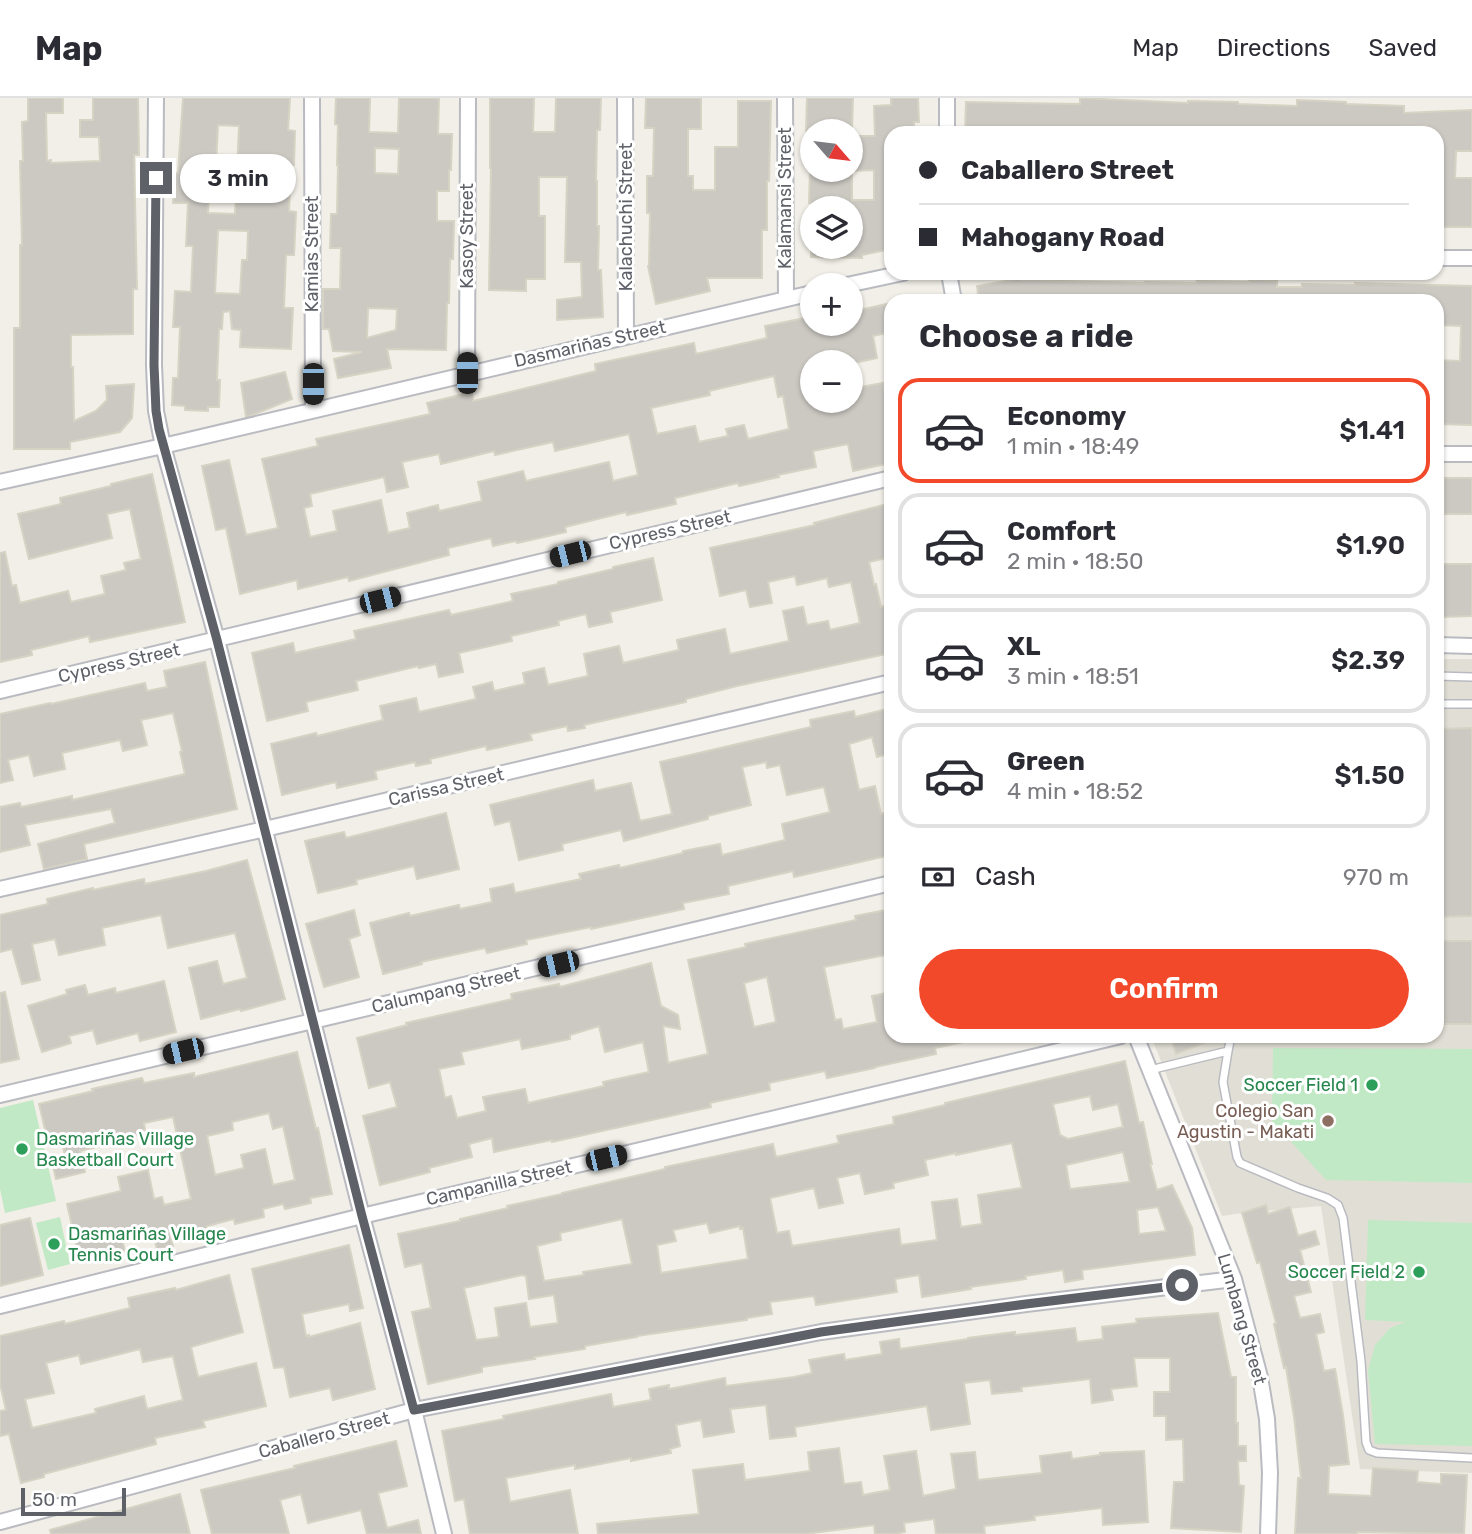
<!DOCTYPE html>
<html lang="en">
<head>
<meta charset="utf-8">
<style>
  body { margin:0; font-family:Rubik,sans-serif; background:#f7f7f7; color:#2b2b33; height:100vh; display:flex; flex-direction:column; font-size:26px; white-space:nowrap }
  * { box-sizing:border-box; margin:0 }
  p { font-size:23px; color:#7c7c81 }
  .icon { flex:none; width:38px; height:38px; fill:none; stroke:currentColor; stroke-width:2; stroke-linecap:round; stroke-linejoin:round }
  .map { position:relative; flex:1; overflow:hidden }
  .details { position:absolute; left:884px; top:196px; width:560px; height:749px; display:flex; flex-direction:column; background:#fff; border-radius:21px; box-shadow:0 2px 5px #0004 }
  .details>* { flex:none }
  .hud { position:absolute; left:884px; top:28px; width:560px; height:154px; border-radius:21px; box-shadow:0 2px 5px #0004; display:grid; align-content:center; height:154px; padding:0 35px; background:#fff }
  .needle { width:46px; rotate:118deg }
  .tools { position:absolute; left:800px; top:21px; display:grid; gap:14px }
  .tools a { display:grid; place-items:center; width:63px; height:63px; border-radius:50%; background:#fff; box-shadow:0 2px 5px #0004; font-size:35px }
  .scale { position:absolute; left:21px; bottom:18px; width:105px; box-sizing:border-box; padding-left:7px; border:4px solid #5e6168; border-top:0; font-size:19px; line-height:24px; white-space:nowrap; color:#5e6168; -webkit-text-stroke:5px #fff; paint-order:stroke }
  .end { position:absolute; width:32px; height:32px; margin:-16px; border:9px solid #5e6168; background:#fff; box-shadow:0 0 0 4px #fff }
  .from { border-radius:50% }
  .bubble { position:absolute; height:49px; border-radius:24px; background:#fff; box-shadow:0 2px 5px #0004; font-size:23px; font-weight:600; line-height:49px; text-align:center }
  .car { position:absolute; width:21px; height:42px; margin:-21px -10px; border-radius:9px; box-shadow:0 0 5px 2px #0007; background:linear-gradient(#222 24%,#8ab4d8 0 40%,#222 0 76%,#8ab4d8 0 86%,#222 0) }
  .hud b { display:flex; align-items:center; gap:24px; height:66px; font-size:26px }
  .hud b+b { border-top:2px solid #e1e1e2 }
  .hud i { width:18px; height:18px; background:#2b2b33 }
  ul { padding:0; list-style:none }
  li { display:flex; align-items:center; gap:21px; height:105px; margin:0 14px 10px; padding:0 21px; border:4px solid #e1e1e2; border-radius:21px }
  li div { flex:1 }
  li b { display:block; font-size:26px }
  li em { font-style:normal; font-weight:600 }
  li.on { border-color:#f3492b }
  li>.icon { width:63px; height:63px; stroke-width:1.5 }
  h2 { padding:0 35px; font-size:32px; line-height:84px }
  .pay { display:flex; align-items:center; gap:18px; height:77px; padding:0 35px; font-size:26px }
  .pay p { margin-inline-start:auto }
  .cta { display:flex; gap:14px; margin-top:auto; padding:14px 35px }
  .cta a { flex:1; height:80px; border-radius:42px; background:#f3492b; color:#fff; font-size:28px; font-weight:600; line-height:80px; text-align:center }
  header { display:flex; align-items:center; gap:42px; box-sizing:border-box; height:98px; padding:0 35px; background:#fff; border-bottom:2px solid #e1e1e2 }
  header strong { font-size:33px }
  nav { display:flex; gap:38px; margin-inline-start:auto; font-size:24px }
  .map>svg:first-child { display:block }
</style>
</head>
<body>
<header>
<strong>Map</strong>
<nav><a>Map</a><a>Directions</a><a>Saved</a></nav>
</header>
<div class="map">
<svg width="1472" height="1436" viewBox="0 0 1472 1436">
  <rect width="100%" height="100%" fill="#f1efe7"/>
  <path fill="#e1dfd5" d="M1437,561H1472V1375L1360,1371L1321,1108L1242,1115L1222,1118L1151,938H1437Z"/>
  <path fill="#c2e9c5" d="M1273,950L1472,951V1085L1326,1082L1272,1023Z
    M33,1002L56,1103L5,1115L0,1091V1010Z
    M60,1119L70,1166L48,1172L36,1125Z
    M1368,1122L1472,1125V1348L1375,1346L1368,1273L1375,1247L1390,1230L1405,1224L1365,1222Z"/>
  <path fill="#ccc9c3" stroke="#d6d2c4" stroke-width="2" fill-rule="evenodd" d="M28,0H63V15H46L47,63L51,62V65L100,63L99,39H80V22H93V0H138L139,57H134L137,191H133V236L71,237V269H73L74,323L96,313L107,302L106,288L134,286L132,320L120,334L70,344V351H14V230H20V147H22L20,63H23L22,24L28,23Z
    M183,0H290L288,32L295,33L294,67H291L289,113L296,114L294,157H286L284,210H293L291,251L240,249L241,232L232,231L230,213L223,214L222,231H219L217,282H220L219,309H208V313L185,312V308L172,307L173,280H178L180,229H173L175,193L191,194L193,148H186L188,105H173L175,75H178ZM218,27L239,28L235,116L208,115L210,65L216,66ZM218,132L248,133L247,162H242L240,196L215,195Z
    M336,0H370L369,34L398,35L399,0H439L438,36H452L451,72H449V93H437V123H454L453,161H450L449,205H447L446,252L387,251L391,270L338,280L334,261L362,254L333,253L329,231H323V191H340L341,150H330L331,116H337L338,67H337L338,27L335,26ZM375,50L399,51L398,76L375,75ZM368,210L397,211L396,232L367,240Z
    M490,0H534L533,34H555L556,0H601L600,32H597L596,83H597V128H599L598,172H601L603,219L557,222V202L582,199L581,164H565L567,79H539V118H545V181H526V193L489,192L491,70H490Z
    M646,0H701V31H688V78H693V92H715V49H738V3H771L769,83H767V132H762V180H707L710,193L656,206L648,168L649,167L650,115H647V78H653L654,30H645Z
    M807,0H853L852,33H806Z
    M891,0H918L919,24H914V35H891V151L862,157V160L811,159V149H850V110H812V105H809L810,72H850V38H875L874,8L891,7ZM874,72V102H852V73Z
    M1080,0L1188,5V3L1238,4V6L1297,8V2L1346,4V6L1404,8V15L1472,12V53H1456L1455,80H1472V129H1437V35H1426V28L1404,29V35H965L966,4L1080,6Z
    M1022,180V182L1145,185V184L1196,185L1197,183L1249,184V182L1277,183V189H1302V186L1355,187V185L1472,188V327L1437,326V262L1460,263L1461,228L1437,227V203H979L977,188Z
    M891,205V234L873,238L877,260L850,266V264H812V271L804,272L809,299L812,298V303H850V291L883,285L891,328V365L853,373L848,346L813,353L816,369L778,377L779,379L739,388L738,385L675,400L676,406L627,417L626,414L565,429L566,434L517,445L516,443L493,448L491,440L448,450L449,457L349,483L348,479L298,491L297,482L240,496L226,430L216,432L202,368L229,362L246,437L278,430L262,361L318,348L316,341L430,316L427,305L472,294L473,303L596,273L595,266L694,245L696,256L767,240L765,228L810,219L812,229L827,226H850V221L860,219L859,212ZM774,278L778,299L783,298L789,331L748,341L744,327L726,331L728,338L699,344L695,328L657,336L651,310L710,297L709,293ZM629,336L638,377L613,383L609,364L526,383L523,373L478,384L482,403L439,413L438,407L407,415L410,430L388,435L381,402L333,413L337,433L310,439L304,410L312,408L310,396L384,379L387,394L408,389L402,364L439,356L441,366L494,353L495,357L553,344L555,353Z
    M285,274L292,301L255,316L246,319L241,285Z
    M152,376L185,524L90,544L89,538L31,552L32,557L0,564V455L5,454L12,488L16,487L20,505L68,493L71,504L105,496L101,478L126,472L124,465L141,461L130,411L107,416L112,440L29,461L18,416L61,406L60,400L111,388V386Z
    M1444,380H1472V416H1444Z
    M891,405V459L869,464L874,487L876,486L881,509L891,507V555L737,588L686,601V604L584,627L585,630L568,633L567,628L530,636L532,642L487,652L486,648L430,661L431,665L416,668L415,664L375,673L377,681L337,690L336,684L282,697L271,646L316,635L317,638L383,622L380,608L416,600L419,614L476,601L473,589L492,584L494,593L525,586L523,575L544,570L548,587L588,578L584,556L619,548L623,565L679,552L677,542L725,531L730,556L789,543L783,513L803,509L807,527L828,523L830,532L860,525L851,484L829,489L827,480L797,487L795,478L768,484L772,505L750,509L746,492L720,498L710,450L815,427L814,425Z
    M653,460L662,502L610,514L612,524L589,529L586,516L558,523L559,527L511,538L512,543L459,555L463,574L439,579L436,566L419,570L418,568L356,583L358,592L306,604L308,613L267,623L252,555L293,545L295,555L356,541L354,533L449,512L451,517L513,503L511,496L558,486V484L613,471V469Z
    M1441,466H1472V518L1442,519Z
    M205,564L237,711L84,746L87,761L44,771L38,746L115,725L111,711L25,727L30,747L0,754V709L20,705L21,709L72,698V702L185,676L180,654L182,653L173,615L141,622L147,647L123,653L120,642L62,655L65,671L34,678L29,657L8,662L13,682L0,685V616L50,605L51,606L145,585L147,593L167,589L164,573Z
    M891,610V655L877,659L872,639L849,646L859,692L875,688L881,716L891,713V757L794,779L793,773L728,788L729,796L683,805L684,811L591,831V829L526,842L527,846L487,855L485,850L421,864L422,866L383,876L370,825L409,815L410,818L459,807L460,811L492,804L490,791L513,786L515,795L581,781L579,776L619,767L620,770L683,755V753L720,746L722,757L785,742L782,726L830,714L824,689L787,697L780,667L767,670L766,664L742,669L751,707L708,718V721L624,743L621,732L562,746L563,752L519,762L510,723L495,727L490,707L593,682L595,693L631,685L640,723L672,716L660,664L811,629L810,622L854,613L855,619Z
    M1472,630V818L1437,819V631Z
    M446,715L459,771L417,781L414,768L356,782L357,786L318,795L305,743L344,734L346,740Z
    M247,762L285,901L241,913L240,911L201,921L189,870L217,863L223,886L247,880L235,835L168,850L161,817L102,830L105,847L59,857L55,841L32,846L40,882L22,886L12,851L0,854V817L48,806L47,801L93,790V792L144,781L145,786L206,773Z
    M891,811V856L824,869L835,922L841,921L843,931L877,924L872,898L891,894V938H967L968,943L935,950L936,956L875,969V970L827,980L825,973L769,985L770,992L710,1005L711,1009L552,1044V1042L494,1054L492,1040L469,1046L472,1059L429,1070L430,1074L380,1087L363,1018L397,1009L390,984L369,990L357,940L407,927L406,925L512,901L511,896L559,886L560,889L651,865L661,908L678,917L680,931L663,928L668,965L708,956L688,862L746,849L745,846L856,822L855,818ZM767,879L776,924L754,929L744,885ZM599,928L605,954L643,944L649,974L603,984L604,988L528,1005L525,991L483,999L486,1013L457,1020L451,998L445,1000L439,971L464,966L461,954L520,941L522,951L570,941V937Z
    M354,812L360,837L349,841L359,879L324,889L306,826Z
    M1437,843H1472V926H1437Z
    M164,883L176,934L140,943L138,935L97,946L93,932L69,938L71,945L42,954L28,908L67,896L66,892L85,887L88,897L115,890L116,895Z
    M5,894L19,961L0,965V895Z
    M1170,938H1220V939L1176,956Z
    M297,954L316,1031L318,1030L332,1096L310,1100L311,1105L285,1111L283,1106L263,1111L264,1119L235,1126L234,1121L207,1128V1132L196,1134L195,1130L170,1136L173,1148L157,1152L153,1134L122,1141L125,1153L80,1163L67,1106L121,1093L118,1079L148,1072L154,1101L162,1099L164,1107L191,1101L173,1019L144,1025L145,1032L139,1033L140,1037L100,1046V1048L80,1053L85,1074L56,1081L53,1068L67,1065L62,1045L49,1048L39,1006L93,993L92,991L142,980L144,985L194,975V979ZM269,1015L273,1031L283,1028L295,1082L273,1087L265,1051L241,1057L244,1070L215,1077L207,1038L233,1032L232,1024Z
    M1125,963L1139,1025L1143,1024L1152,1066H1150L1157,1092L1172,1087L1192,1130L1195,1157L1082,1172L1083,1181L1065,1184L1063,1172L1025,1178L1026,1181L970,1189L971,1191L922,1199L919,1177L895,1181L897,1194L816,1207L814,1198L770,1204L772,1216L747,1220V1222L637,1238V1239L585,1248V1251L534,1259L535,1261L482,1269V1274L428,1286L412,1214L431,1210L422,1165L405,1169L398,1136L460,1123V1121L508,1110L507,1108L562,1096V1095L665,1071V1069L773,1046L776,1059L839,1045L837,1038L894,1026L893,1019L945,1007V1005ZM1090,998L1093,1012L1118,1006L1123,1029L1068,1041L1060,1037L1053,1006ZM1012,1045L1022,1090L978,1097L982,1126L961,1129L957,1101L932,1104L937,1142L901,1147L899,1131L792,1148L789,1133L777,1135L770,1100L814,1090L819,1110L843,1105L837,1080L860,1075L865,1096L894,1090L893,1085L928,1077L925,1062L956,1055V1057ZM1123,1054L1130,1084L1070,1091L1066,1067ZM1158,1109L1166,1133L1139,1136L1137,1112ZM622,1121L632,1166L583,1174L584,1177L544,1183L537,1148L561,1142L560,1135ZM707,1125L710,1135L740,1128V1131L743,1130L748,1161L661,1175L657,1147L676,1143L673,1132ZM522,1177L526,1178L529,1201L554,1197L558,1225L530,1229L526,1205L495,1210L499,1239L476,1242L464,1190Z
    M1266,1107L1268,1116L1290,1109L1298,1138L1315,1133L1319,1146L1300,1152L1311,1194L1294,1198L1300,1220L1320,1216L1324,1234L1316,1236L1324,1273L1335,1271L1343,1317L1349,1366L1329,1368L1328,1396L1371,1398L1373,1370L1418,1373L1417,1384L1441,1386V1376L1467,1377L1464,1436L1357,1434V1436H1295L1298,1380H1301L1294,1319L1286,1269L1284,1270L1274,1226L1276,1225L1260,1164L1257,1165L1242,1115Z
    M30,1120L43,1177L0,1188V1127Z
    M349,1147L363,1210L350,1213L349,1206L302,1216L306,1238L309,1237V1239L360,1225L375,1291L333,1302L330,1290L290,1299L284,1269L274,1270L252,1171Z
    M229,1177L243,1234L191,1249L198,1279L256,1265L266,1308L203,1323L205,1329L155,1340L156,1346L44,1376V1379L21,1385L9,1336L0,1338V1313L6,1312L0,1286V1238L64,1223L65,1226L130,1210L128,1200L175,1190L176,1192ZM140,1251L143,1264L173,1258L183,1302L147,1311L144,1298L95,1311L96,1315L32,1330L25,1301L54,1295L46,1265L79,1257L81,1266Z
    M1218,1215L1231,1279H1236V1325H1238V1348H1246V1363H1238L1239,1387L1244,1388L1241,1434L1171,1430L1174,1384H1184L1183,1341L1166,1342V1318H1154V1294H1170V1260H1134L1137,1288L1111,1291L1113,1302L1092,1305L1090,1281L1021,1289L1022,1293L992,1296L990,1282L964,1285L970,1326L931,1332L927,1308L795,1329L796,1338L770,1341L766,1307L730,1311L734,1334L704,1339L701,1322L676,1327L680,1348L670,1351L671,1355L631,1363V1360L575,1371V1367L506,1380L510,1404L570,1392L578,1436H470L464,1401L455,1403L442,1333L504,1321L503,1318L611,1296L613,1309L651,1302L649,1291L669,1287V1291L725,1280L726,1288L794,1279L812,1275L809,1262L844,1256L845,1262L882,1256L880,1244L899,1241L900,1251L968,1241V1240L1015,1234V1237L1075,1230L1077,1244L1103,1241L1102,1229L1137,1225L1136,1221Z
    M396,1343L407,1388L378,1395L387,1430L418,1422L421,1436H367L361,1412L308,1425L301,1396L280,1402L289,1436H212L201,1392L295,1370L294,1368Z
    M839,1350L844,1386L861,1384L863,1397L890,1392L884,1358L916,1353L923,1398L956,1391L951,1356L975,1354L978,1382L1042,1375L1040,1358L1071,1354L1072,1361L1100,1357V1355L1144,1353L1148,1424L1103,1427L1102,1410L1034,1418L1035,1422L984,1428L985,1436H936L934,1421L904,1425L905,1434L894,1436H875L874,1427L805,1436H598L597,1426L699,1416L693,1372L743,1366L745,1382L810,1373L808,1354Z
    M180,1396L190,1436H51L50,1432Z"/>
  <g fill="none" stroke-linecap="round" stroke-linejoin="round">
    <g stroke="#b9bbc1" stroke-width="10">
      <path id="service" d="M1437,578L1472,579
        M1437,606H1472
        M1228,953L1223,984L1237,1059L1240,1065L1298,1090L1327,1100L1338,1107L1343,1120L1361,1263L1366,1344L1369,1352L1377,1355L1472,1360
        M1150,972L1228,953L1231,938"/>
    </g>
    <g stroke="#b9bbc1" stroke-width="18">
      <path id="minor" d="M156,0L154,267L156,313L163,348L217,542L362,1118L414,1312L444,1436
        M312,0L313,312
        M625,0L626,238
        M785,0L786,201
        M947,0V35
        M1437,160H1472
        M949,175L954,203
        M847,187L903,175
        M467,276L468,0
        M1437,356H1472
        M0,384L163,348L812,195
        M1437,547L1472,548
        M0,593L891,380
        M0,791L265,731L891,584
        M1136,938L1234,1181L1260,1279L1267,1321L1270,1375L1268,1436
        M0,997C297,926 594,858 891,785
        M0,1208L362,1118L1121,938
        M0,1424L414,1312L821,1234L1026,1206L1234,1181"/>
    </g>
    <use href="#service" stroke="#fff" stroke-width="7"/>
    <use href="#minor" stroke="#fff" stroke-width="14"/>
  </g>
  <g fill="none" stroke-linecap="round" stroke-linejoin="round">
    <path stroke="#5e6168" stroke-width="9" d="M156,80L154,267L156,313L159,331L217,542L362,1118L414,1312L821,1234L1026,1206L1182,1187"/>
  </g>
  <g fill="#2e9e5b" stroke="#fff" stroke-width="2.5">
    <circle cx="1372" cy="987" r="7"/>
    <circle cx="22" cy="1051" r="7"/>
    <circle cx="54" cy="1146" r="7"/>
    <circle cx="1419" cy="1174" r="7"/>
  </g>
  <circle fill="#8d6e63" stroke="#fff" stroke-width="2.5" cx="1328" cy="1023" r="7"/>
  <g text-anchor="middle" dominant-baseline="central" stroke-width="6" stroke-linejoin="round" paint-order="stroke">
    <g font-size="18" fill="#5e6168" stroke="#fff">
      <text transform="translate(785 100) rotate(-90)">Kalamansi Street</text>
      <text transform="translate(626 119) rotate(-90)">Kalachuchi Street</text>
      <text transform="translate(467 138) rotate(-90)">Kasoy Street</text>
      <text transform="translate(312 156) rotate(-90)">Kamias Street</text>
      <text transform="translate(590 246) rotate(-13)">Dasmariñas Street</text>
      <text transform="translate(670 432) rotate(-13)">Cypress Street</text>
      <text transform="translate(119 565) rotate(-13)">Cypress Street</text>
      <text transform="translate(446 689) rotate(-13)">Carissa Street</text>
      <text transform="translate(446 892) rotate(-13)">Calumpang Street</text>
      <text transform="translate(499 1085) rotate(-13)">Campanilla Street</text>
      <text transform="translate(1242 1221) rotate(74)">Lumbang Street</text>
      <text transform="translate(324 1337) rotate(-15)">Caballero Street</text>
    </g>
    <g font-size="18" fill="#27864d" stroke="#fff" text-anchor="end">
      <text x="1358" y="987">Soccer Field 1</text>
      <text x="36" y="1041" text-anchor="start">Dasmariñas Village<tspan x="36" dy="21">Basketball Court</tspan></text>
      <text x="68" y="1136" text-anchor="start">Dasmariñas Village<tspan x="68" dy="21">Tennis Court</tspan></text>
      <text x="1405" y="1174">Soccer Field 2</text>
    </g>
    <g font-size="18" fill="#785e54" stroke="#fff" text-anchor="end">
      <text x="1314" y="1013">Colegio San<tspan x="1314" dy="21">Agustin - Makati</tspan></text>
    </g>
  </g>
</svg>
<div class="tools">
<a><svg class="needle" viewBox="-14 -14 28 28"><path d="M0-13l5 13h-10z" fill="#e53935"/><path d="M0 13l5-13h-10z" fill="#7c7c81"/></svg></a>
<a><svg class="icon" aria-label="layers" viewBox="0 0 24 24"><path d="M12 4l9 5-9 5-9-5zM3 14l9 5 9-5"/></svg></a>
<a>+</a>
<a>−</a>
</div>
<div class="scale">50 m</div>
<i class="end from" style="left:1182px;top:1187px"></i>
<i class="end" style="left:156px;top:80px"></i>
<div class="bubble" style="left:180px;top:56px;width:116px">3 min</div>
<i class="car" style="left:467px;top:275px;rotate:0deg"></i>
<i class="car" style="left:313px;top:286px;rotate:180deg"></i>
<i class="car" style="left:570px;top:456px;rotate:256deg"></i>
<i class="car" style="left:380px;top:502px;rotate:76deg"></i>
<i class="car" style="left:558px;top:866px;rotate:257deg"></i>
<i class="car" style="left:183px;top:953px;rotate:257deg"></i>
<i class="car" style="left:606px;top:1060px;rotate:77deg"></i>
<div class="hud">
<b><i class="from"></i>Caballero Street</b>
<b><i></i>Mahogany Road</b>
</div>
<section class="details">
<h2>Choose a ride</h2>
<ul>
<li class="on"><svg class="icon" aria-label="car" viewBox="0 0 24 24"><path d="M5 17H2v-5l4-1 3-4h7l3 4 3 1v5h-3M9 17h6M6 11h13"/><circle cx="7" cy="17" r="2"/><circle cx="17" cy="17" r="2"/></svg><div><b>Economy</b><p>1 min · 18:49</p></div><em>$1.41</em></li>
<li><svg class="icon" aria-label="car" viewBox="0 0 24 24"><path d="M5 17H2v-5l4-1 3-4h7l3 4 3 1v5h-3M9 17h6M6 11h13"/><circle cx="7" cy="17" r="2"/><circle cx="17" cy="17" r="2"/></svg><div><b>Comfort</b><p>2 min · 18:50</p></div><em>$1.90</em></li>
<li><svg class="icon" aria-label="car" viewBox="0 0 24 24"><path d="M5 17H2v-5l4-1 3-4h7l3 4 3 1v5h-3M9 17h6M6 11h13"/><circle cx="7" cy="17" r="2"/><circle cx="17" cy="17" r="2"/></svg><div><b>XL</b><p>3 min · 18:51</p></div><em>$2.39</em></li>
<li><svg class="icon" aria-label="car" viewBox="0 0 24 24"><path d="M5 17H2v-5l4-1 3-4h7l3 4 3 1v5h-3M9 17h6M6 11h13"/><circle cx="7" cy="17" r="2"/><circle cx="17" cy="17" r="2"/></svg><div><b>Green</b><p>4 min · 18:52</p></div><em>$1.50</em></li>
</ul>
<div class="pay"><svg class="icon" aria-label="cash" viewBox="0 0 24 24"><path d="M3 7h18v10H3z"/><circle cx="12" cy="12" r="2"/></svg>Cash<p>970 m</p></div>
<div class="cta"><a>Confirm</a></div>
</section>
</div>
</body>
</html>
